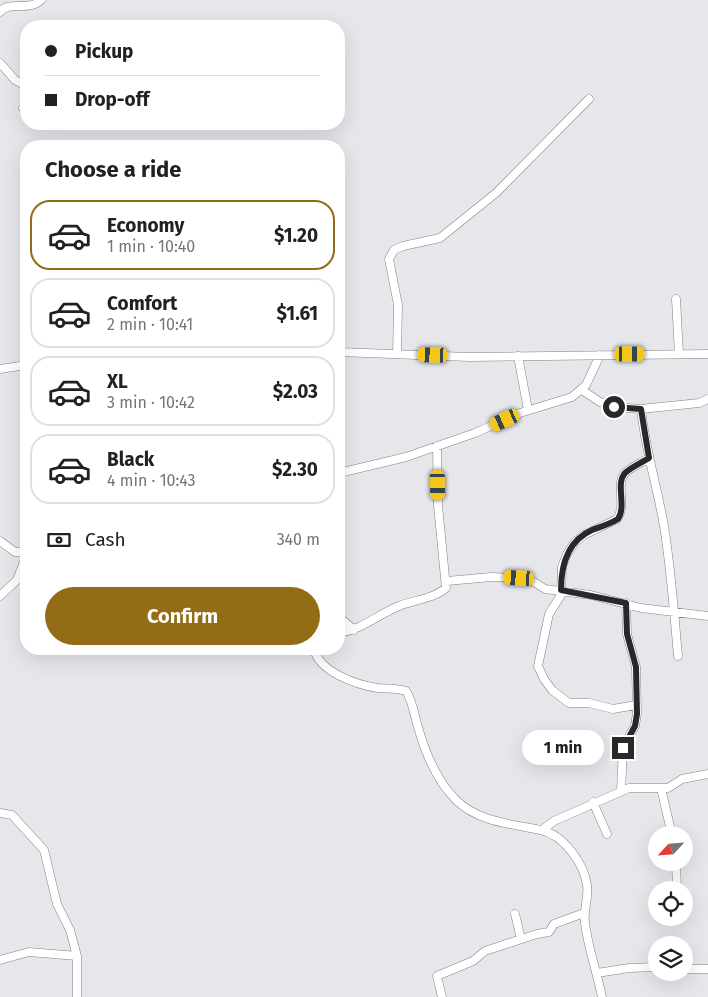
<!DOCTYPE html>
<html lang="en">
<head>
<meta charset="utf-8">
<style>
  body { margin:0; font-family:"Fira Sans",sans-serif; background:#f6f6f6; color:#202124; height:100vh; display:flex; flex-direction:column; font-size:19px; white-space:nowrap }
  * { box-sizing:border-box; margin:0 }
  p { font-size:16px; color:#757577 }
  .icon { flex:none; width:28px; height:28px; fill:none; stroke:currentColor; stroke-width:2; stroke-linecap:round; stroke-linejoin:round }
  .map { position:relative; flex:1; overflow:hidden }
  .drawer { position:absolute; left:20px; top:140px; width:325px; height:515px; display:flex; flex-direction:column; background:#fff; border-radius:20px; box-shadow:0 5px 20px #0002 }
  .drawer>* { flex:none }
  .banner { position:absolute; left:20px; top:20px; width:325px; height:110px; border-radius:20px; box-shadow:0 5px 20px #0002; display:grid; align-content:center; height:110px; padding:0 25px; background:#fff }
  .needle { width:32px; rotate:244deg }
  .tools { position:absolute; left:648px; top:826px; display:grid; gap:10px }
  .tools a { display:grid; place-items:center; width:45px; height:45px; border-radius:50%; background:#fff; box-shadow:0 5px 20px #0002; font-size:25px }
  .end { position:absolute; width:22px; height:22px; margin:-11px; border:6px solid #272829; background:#fff; box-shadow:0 0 0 2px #fff }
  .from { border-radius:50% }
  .bubble { position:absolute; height:35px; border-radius:18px; background:#fff; box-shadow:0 5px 20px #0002; font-size:16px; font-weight:700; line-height:35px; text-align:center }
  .car { position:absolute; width:15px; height:30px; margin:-15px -8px; border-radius:6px; box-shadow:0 0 4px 1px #0007; background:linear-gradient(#f5c518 24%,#345 0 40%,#f5c518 0 76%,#345 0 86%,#f5c518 0) }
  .banner b { display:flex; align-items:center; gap:18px; height:48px; font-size:19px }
  .banner b+b { border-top:1px solid #e0e0e0 }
  .banner i { width:12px; height:12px; background:#202124 }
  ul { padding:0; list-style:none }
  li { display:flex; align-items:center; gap:15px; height:70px; margin:0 10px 8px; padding:0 15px; border:2px solid #e0e0e0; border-radius:20px }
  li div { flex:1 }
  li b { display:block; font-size:19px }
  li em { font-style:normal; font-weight:700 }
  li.selected { border-color:#946c16 }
  li>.icon { width:45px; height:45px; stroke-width:1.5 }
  h2 { padding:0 25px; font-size:22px; line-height:60px }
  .pay { display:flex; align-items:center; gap:12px; height:55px; padding:0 25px; font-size:19px }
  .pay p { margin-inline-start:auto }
  .action { display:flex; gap:10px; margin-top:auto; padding:10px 25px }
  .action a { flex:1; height:58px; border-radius:30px; background:#946c16; color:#fff; font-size:20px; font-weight:700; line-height:58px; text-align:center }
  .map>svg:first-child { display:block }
</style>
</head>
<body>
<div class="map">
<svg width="708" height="997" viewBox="0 0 708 997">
  <rect width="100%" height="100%" fill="#e5e7eb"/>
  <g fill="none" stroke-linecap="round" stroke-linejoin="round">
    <g stroke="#808285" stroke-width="9">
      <path id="street" d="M0,12C9,0 29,12 41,0
        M0,63L15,80L26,86
        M23,108L26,107
        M676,299L679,354
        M339,352L469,357L708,354
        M397,354L398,305L389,259L394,250L403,246L440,238L496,193L589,99
        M518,356L528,410
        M0,369L26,365
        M582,390L600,402L614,407L641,409L699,403L708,399
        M641,409C645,448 657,486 664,526C671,569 674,612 678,656
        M339,473L406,457L475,433L520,413L572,397L586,385L600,355
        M0,541L15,552H26
        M447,581L491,577L519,578L534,582L545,589L591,595L641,608L708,616
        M0,596L17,580L26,557
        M339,617L354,630
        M339,633C363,629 377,615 399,606C414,600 433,599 446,588L438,505L437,446
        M314,649C319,672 357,685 378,688C387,689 397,688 406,691C413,702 414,714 418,727C425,752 437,781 456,800C478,822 512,824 541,830C564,835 584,864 587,885C589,898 583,910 585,923C588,948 597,972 602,997
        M636,705L613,709L589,703H569L552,690L544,679L538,666L549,614L561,595L562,567L567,554L575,542L584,535L617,519C627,506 615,484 625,473C631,467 641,463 649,458
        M661,788L672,835
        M621,792L623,747L635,726L637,713L636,667L627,634L626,603
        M593,802L607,834
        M0,813L12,815L44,850L57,904L70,930L77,956V997
        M542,830L554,821L629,788H668L682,779L708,774
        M676,862L677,890
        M515,914L521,939
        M0,960L29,952L77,956
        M684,969H708
        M597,973L629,968L656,967
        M442,997L437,976L473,961L485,951L537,934L549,932L554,924L584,913"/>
    </g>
    <use href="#street" stroke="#fff" stroke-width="8"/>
  </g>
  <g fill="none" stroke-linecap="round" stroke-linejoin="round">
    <path stroke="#272829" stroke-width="6" d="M614,407L641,409L649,458C641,463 631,467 625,473C615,484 627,506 618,519C610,524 600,527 592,530C567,541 561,566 561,590L626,603L627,634L636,667L637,714L635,726L623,748"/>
  </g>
</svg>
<div class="tools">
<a><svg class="needle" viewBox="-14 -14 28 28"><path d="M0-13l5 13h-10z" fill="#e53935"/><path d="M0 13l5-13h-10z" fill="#757577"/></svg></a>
<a><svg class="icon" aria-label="locate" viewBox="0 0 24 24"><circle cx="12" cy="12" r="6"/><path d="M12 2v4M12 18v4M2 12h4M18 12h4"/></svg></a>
<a><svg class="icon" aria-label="layers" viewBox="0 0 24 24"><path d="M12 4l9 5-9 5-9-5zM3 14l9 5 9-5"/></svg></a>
</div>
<i class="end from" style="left:614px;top:407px"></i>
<i class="end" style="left:623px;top:748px"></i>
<div class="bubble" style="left:522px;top:730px;width:82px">1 min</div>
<i class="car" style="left:630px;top:354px;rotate:90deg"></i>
<i class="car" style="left:433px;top:355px;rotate:272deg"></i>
<i class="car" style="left:505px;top:420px;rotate:246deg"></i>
<i class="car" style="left:438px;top:485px;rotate:179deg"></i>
<i class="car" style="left:519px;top:578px;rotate:273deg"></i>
<div class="banner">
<b><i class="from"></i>Pickup</b>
<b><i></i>Drop-off</b>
</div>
<section class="drawer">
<h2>Choose a ride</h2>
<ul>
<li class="selected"><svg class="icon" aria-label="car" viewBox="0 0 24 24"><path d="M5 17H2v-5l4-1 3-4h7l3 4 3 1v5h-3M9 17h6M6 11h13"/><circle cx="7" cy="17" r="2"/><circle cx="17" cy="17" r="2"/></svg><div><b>Economy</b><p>1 min · 10:40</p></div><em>$1.20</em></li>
<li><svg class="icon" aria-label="car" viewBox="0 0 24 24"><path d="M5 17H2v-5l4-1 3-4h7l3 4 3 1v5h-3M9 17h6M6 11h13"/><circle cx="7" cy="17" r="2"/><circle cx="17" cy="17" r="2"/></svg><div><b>Comfort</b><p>2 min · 10:41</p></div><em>$1.61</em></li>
<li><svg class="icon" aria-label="car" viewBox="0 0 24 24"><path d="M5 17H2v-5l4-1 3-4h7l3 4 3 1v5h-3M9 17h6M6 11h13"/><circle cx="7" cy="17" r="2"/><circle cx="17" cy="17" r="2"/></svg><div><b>XL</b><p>3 min · 10:42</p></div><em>$2.03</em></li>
<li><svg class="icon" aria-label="car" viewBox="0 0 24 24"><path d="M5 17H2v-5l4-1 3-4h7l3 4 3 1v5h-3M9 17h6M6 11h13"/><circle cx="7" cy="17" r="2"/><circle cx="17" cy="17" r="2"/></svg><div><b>Black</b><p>4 min · 10:43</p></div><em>$2.30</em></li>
</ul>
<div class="pay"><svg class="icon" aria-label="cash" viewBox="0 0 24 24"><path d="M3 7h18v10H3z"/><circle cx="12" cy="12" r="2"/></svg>Cash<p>340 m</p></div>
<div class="action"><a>Confirm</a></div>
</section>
</div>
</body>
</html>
